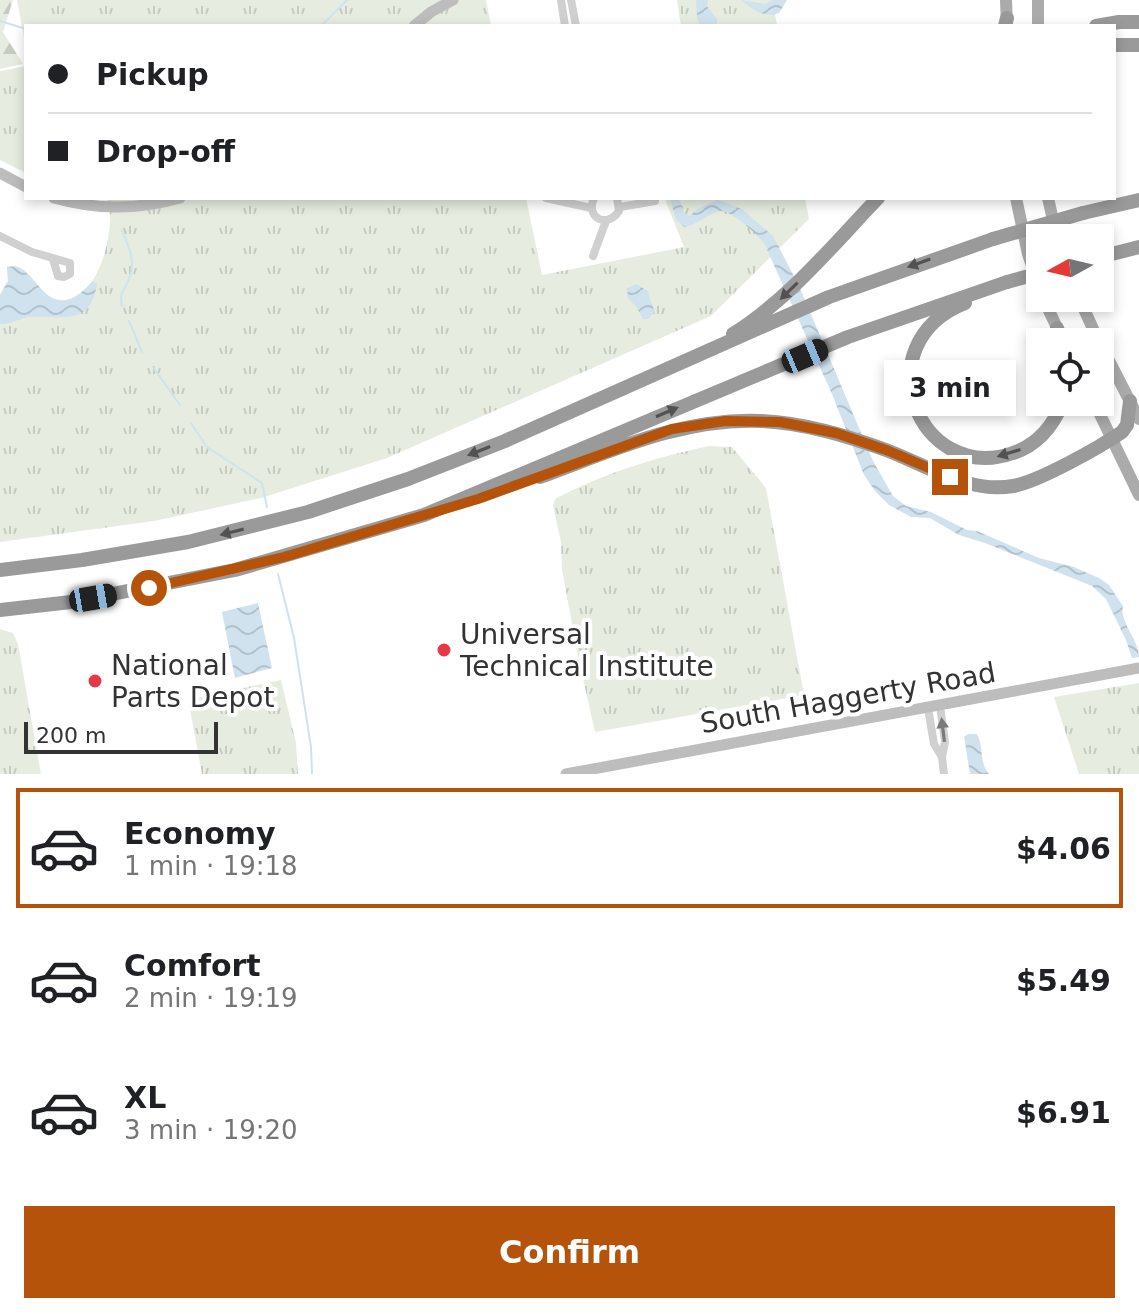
<!DOCTYPE html>
<html lang="en">
<head>
<meta charset="utf-8">
<style>
  body { margin:0; font-family:"DejaVu Sans",sans-serif; background:#f2f2f2; color:#202124; height:100vh; display:flex; flex-direction:column; font-size:30px; white-space:nowrap }
  * { box-sizing:border-box; margin:0 }
  p { font-size:26px; color:#757577 }
  .icon { flex:none; width:44px; height:44px; fill:none; stroke:currentColor; stroke-width:2; stroke-linecap:round; stroke-linejoin:round }
  .map { position:relative; height:774px; overflow:hidden }
  .side { display:flex; flex-direction:column; background:#fff; flex:1 }
  .side>* { flex:none }
  .guide { position:absolute; left:24px; top:24px; width:1092px; height:176px; border-radius:0px; box-shadow:0 4px 12px #0003; display:grid; align-content:center; height:176px; padding:0 24px; background:#fff }
  .needle { width:52px; rotate:262deg }
  .fabs { position:absolute; left:1026px; top:224px; display:grid; gap:16px }
  .fabs a { display:grid; place-items:center; width:88px; height:88px; border-radius:0px; background:#fff; box-shadow:0 4px 12px #0003; font-size:40px }
  .scale { position:absolute; left:24px; bottom:20px; width:194px; box-sizing:border-box; padding-left:8px; border:4px solid #333; border-top:0; font-size:22px; line-height:28px; white-space:nowrap; color:#333; -webkit-text-stroke:6px #fff; paint-order:stroke }
  .end { position:absolute; width:36px; height:36px; margin:-18px; border:10px solid #b45309; background:#fff; box-shadow:0 0 0 4px #fff }
  .from { border-radius:50% }
  .bubble { position:absolute; height:56px; border-radius:0px; background:#fff; box-shadow:0 4px 12px #0003; font-size:26px; font-weight:800; line-height:56px; text-align:center }
  .car { position:absolute; width:24px; height:48px; margin:-24px -12px; border-radius:10px; box-shadow:0 0 6px 2px #0007; background:linear-gradient(#222 24%,#8ab4d8 0 40%,#222 0 76%,#8ab4d8 0 86%,#222 0) }
  .guide b { display:flex; align-items:center; gap:28px; height:76px; font-size:30px }
  .guide b+b { border-top:2px solid #e0e0e0 }
  .guide i { width:20px; height:20px; background:#202124 }
  ul { padding:14px 0 0; list-style:none }
  li { display:flex; align-items:center; gap:24px; height:120px; margin:0 16px 12px; padding:0 8px; border:4px solid transparent; border-radius:0px }
  li div { flex:1 }
  li b { display:block; font-size:30px }
  li em { font-style:normal; font-weight:800 }
  li.selected { border-color:#b45309 }
  li>.icon { width:72px; height:72px; stroke-width:1.5 }
  .cta { display:flex; gap:16px; margin-top:auto; padding:16px 24px }
  .cta a { flex:1; height:92px; border-radius:0px; background:#b45309; color:#fff; font-size:32px; font-weight:800; line-height:92px; text-align:center }
  .map>svg:first-child { display:block }
</style>
</head>
<body>
<div class="map">
<svg width="1139" height="774" viewBox="0 0 1139 774">
  <defs>
    <pattern id="grass-tufts" width="24" height="20" patternUnits="userSpaceOnUse" patternTransform="scale(2)"><rect width="24" height="20" fill="#e6ecdf"/><path d="M3 7l-1-3M5 7V3M7 7l1-3M15 17l-1-3M17 17v-4M19 17l1-3" fill="none" stroke="#c6cbc0"/></pattern>
    <pattern id="forest-firs" width="22" height="20" patternUnits="userSpaceOnUse" patternTransform="scale(2)"><rect width="22" height="20" fill="#e6ecdf"/><path d="M5 1l3.5 6h-7zM16 11l3.5 6h-7z" fill="#c6cbc0"/></pattern>
    <pattern id="water-waves" width="16" height="10" patternUnits="userSpaceOnUse" patternTransform="scale(2)"><rect width="16" height="10" fill="#cfe2ee"/><path d="M0 5q4-4 8 0t8 0" fill="none" stroke="#b2c2cd"/></pattern>
  </defs>
  <rect width="100%" height="100%" fill="#fff"/>
  <path fill="url(#grass-tufts)" d="M17,0H486L491,26H26V48Z
    M677,0H773L777,26H681Z
    M26,66V173L0,160V71Z
    M107,198H526L542,275L684,247L666,202L667,198H805L809,219L711,316L387,458L261,498L154,521L0,542V295L8,281L7,267C35,264 29,289 49,297C91,314 108,253 110,223C111,215 108,206 107,198Z
    M709,446L732,447L766,488L804,695L595,732L578,656L562,570L561,542L553,505L555,499C604,473 654,458 709,446Z
    M0,629L13,633L18,644L41,774H0Z
    M281,680L296,743L298,774H202L189,704L190,699Z
    M1139,683V774H1079L1054,697Z"/>
  <path fill="url(#forest-firs)" d="M0,0H13L3,32L23,64L0,69Z"/>
  <path fill="url(#water-waves)" d="M696,0H708L707,6L717,19V26H700L697,17Z
    M741,0L765,4L773,0H787L779,13C765,19 752,9 741,0Z
    M670,198H679L684,213L689,216L699,208L717,200L722,201L742,209L773,236L799,286L873,461L893,496L906,506L931,512L967,530L977,531L1039,558L1074,567L1099,578L1109,585L1123,606C1119,622 1139,639 1139,657L1132,658L1126,640L1106,599L1092,586L985,543L959,535L930,518L911,517L889,505L875,491L864,475L832,394L764,243C757,235 733,211 721,211C712,211 696,226 684,227L676,220Z
    M15,266C38,272 46,317 79,294C85,290 88,285 93,281L97,284C90,328 61,315 31,317C21,317 14,324 0,324V295L8,281L7,267Z
    M636,284L648,291C649,299 654,306 654,313L648,319H643L637,308L627,297L628,288Z
    M258,603L272,668L235,678L222,612Z
    M968,734H977C984,747 979,763 989,774H970L964,737Z"/>
  <g fill="none" stroke-linecap="round" stroke-linejoin="round">
    <path stroke="#cfe2ee" stroke-width="2" d="M0,21L26,29
      M321,26L347,0
      M122,230C129,247 137,262 128,281C124,291 119,293 122,306
      M129,321L142,352
      M153,367L180,405
      M191,423L207,447L262,483L267,507
      M278,574L294,638L311,747L312,774"/>
    <path stroke="#d0d0d0" stroke-width="8" d="M561,0L565,26
      M571,0L576,26
      M546,198L591,208
      M594,198C585,218 607,229 619,211L617,198
      M620,207L655,201
      M0,236L32,252L70,263V274L64,277L58,276L53,259
      M593,256L606,221
      M928,708L934,744L942,757L945,742L940,706
      M942,757L944,774"/>
    <path stroke="#bdbdbd" stroke-width="11" d="M414,26L431,12L453,0
      M0,173L26,187
      M54,198C96,210 138,210 180,198
      M566,774L1139,668"/>
    <path stroke="#ababab" stroke-width="12" d="M1006,0L1007,26
      M1038,26V0
      M1016,198L1028,254L1040,289
      M1048,198L1057,238
      M1043,298L1061,336
      M1079,298L1099,342
      M1100,343L1139,419
      M1094,402L1139,495"/>
    <path stroke="#9a9a9a" stroke-width="14" d="M1005,26L1007,18
      M1096,26L1119,22H1139
      M1114,45H1139
      M1083,213L1139,200
      M1100,257L1139,247
      M965,303C862,344 919,486 1013,453C1038,445 1053,426 1063,402
      M1057,328L1062,342
      M733,334C789,299 832,246 878,198
      M540,477C611,451 684,417 762,421C805,423 847,436 886,450C926,465 969,494 1013,486C1038,482 1100,447 1122,432L1127,425L1130,401
      M0,570L82,560L188,542L308,512L408,479L505,441L829,297L993,239
      M0,610L71,602L235,570L424,515L848,337L1007,282"/>
    <path stroke="#9a9a9a" stroke-width="14" d="M993,239L1083,213
      M1007,282L1040,273"/>
  </g>
  <defs><path id="oneway-solid" d="M-6-.8H1V-3.2L6.5 0L1 3.2V.8H-6Z" transform="scale(2)"/></defs>
  <g fill="#525252">
    <use href="#oneway-solid" transform="translate(919 263) rotate(160)"/>
    <use href="#oneway-solid" transform="translate(789 291) rotate(136)"/>
    <use href="#oneway-solid" transform="translate(667 412) rotate(-23)"/>
    <use href="#oneway-solid" transform="translate(479 451) rotate(158)"/>
    <use href="#oneway-solid" transform="translate(1009 453) rotate(163)"/>
    <use href="#oneway-solid" transform="translate(232 532) rotate(166)"/>
  </g>
  <use fill="#7a7a7a" href="#oneway-solid" transform="translate(943 730) rotate(-97)"/>
  <g fill="none" stroke-linecap="round" stroke-linejoin="round">
    <path stroke="#b45309" stroke-width="10" d="M149,588L284,557L478,499L672,429L725,421L780,422L836,433L889,451L950,477"/>
  </g>
  <g fill="#e63946" stroke="#fff" stroke-width="3">
    <circle cx="444" cy="650" r="8"/>
    <circle cx="95" cy="681" r="8"/>
  </g>
  <g text-anchor="middle" dominant-baseline="central" stroke-width="8" stroke-linejoin="round" paint-order="stroke">
    <g font-size="28" fill="#333" stroke="#fff" text-anchor="start">
      <text x="460" y="634">Universal<tspan x="460" dy="32">Technical Institute</tspan></text>
      <text x="111" y="665">National<tspan x="111" dy="32">Parts Depot</tspan></text>
    </g>
    <g font-size="28" fill="#333" stroke="#fff">
      <text transform="translate(848 698) rotate(-10)">South Haggerty Road</text>
    </g>
  </g>
</svg>
<div class="fabs">
<a><svg class="needle" viewBox="-14 -14 28 28"><path d="M0-13l5 13h-10z" fill="#e53935"/><path d="M0 13l5-13h-10z" fill="#757577"/></svg></a>
<a><svg class="icon" aria-label="locate" viewBox="0 0 24 24"><circle cx="12" cy="12" r="6"/><path d="M12 2v4M12 18v4M2 12h4M18 12h4"/></svg></a>
</div>
<div class="scale">200 m</div>
<i class="end from" style="left:149px;top:588px"></i>
<i class="end" style="left:950px;top:477px"></i>
<div class="bubble" style="left:884px;top:360px;width:132px">3 min</div>
<i class="car" style="left:805px;top:356px;rotate:67deg"></i>
<i class="car" style="left:93px;top:598px;rotate:80deg"></i>
<div class="guide">
<b><i class="from"></i>Pickup</b>
<b><i></i>Drop-off</b>
</div>
</div>
<section class="side">
<ul>
<li class="selected"><svg class="icon" aria-label="car" viewBox="0 0 24 24"><path d="M5 17H2v-5l4-1 3-4h7l3 4 3 1v5h-3M9 17h6M6 11h13"/><circle cx="7" cy="17" r="2"/><circle cx="17" cy="17" r="2"/></svg><div><b>Economy</b><p>1 min · 19:18</p></div><em>$4.06</em></li>
<li><svg class="icon" aria-label="car" viewBox="0 0 24 24"><path d="M5 17H2v-5l4-1 3-4h7l3 4 3 1v5h-3M9 17h6M6 11h13"/><circle cx="7" cy="17" r="2"/><circle cx="17" cy="17" r="2"/></svg><div><b>Comfort</b><p>2 min · 19:19</p></div><em>$5.49</em></li>
<li><svg class="icon" aria-label="car" viewBox="0 0 24 24"><path d="M5 17H2v-5l4-1 3-4h7l3 4 3 1v5h-3M9 17h6M6 11h13"/><circle cx="7" cy="17" r="2"/><circle cx="17" cy="17" r="2"/></svg><div><b>XL</b><p>3 min · 19:20</p></div><em>$6.91</em></li>
</ul>
<div class="cta"><a>Confirm</a></div>
</section>
</body>
</html>
